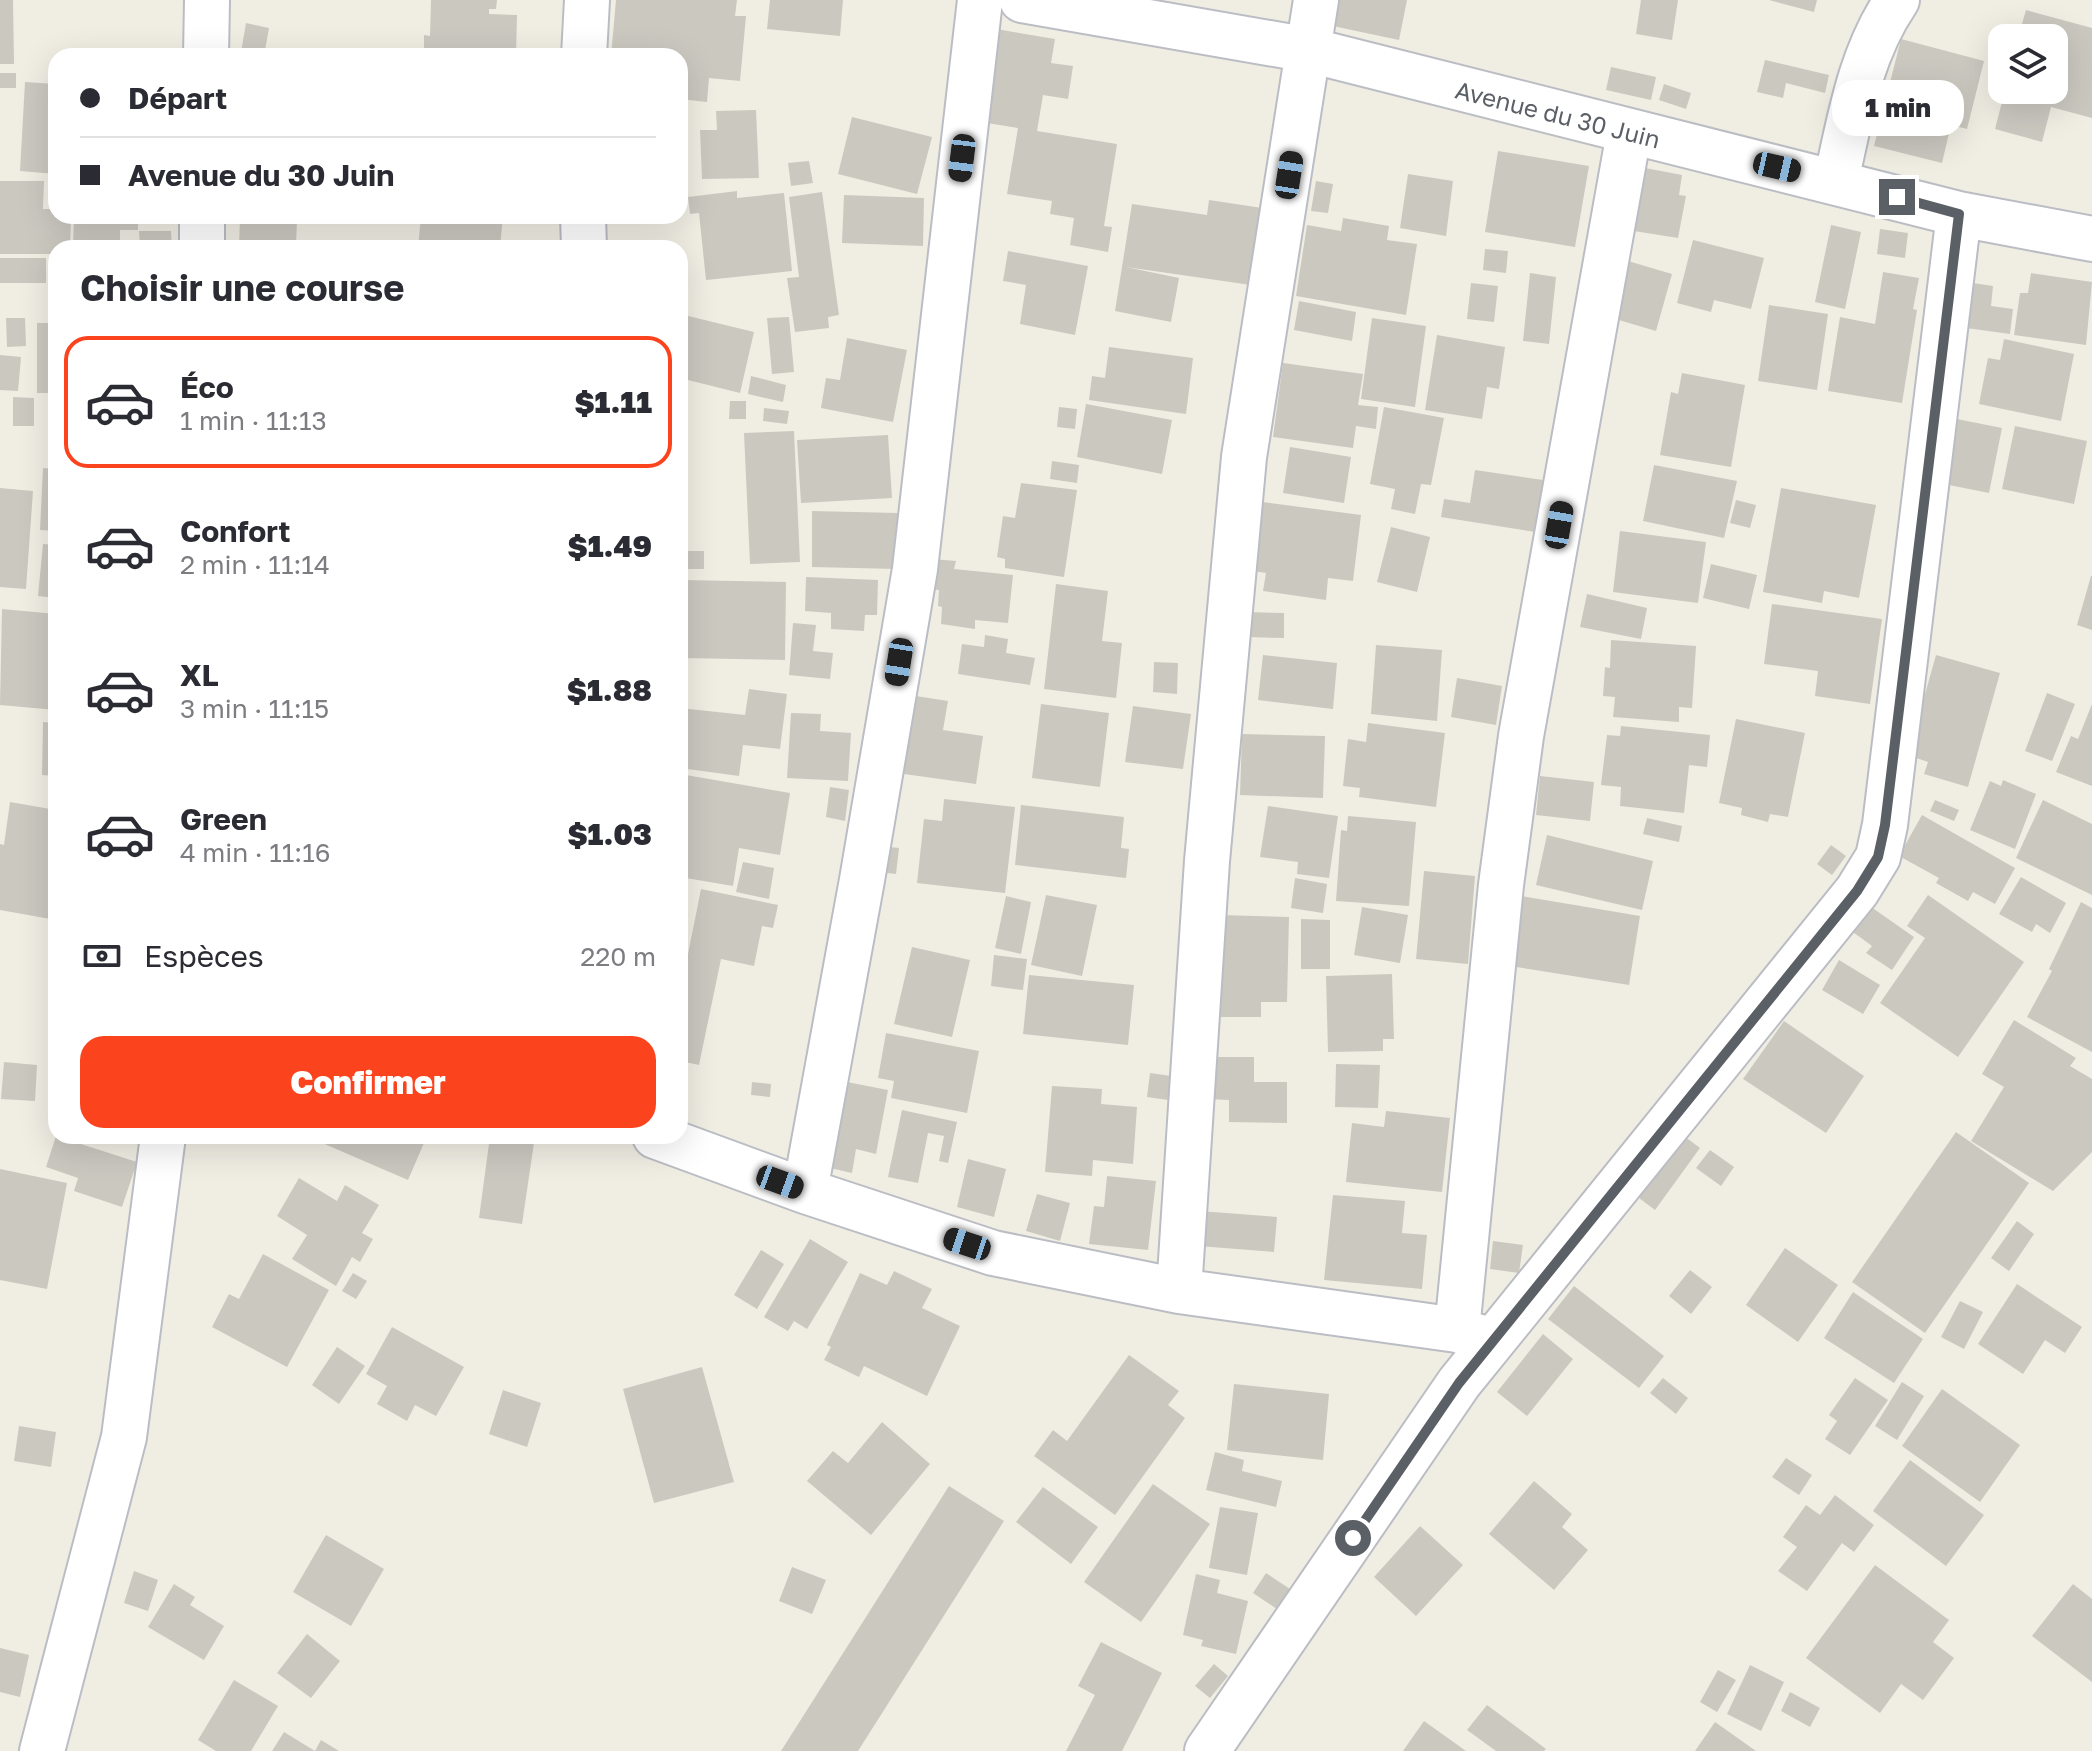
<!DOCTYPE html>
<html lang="fr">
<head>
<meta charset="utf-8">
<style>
  body { margin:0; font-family:"Golos Text",sans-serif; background:#f2f2f3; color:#2b2b33; height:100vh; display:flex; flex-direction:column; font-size:30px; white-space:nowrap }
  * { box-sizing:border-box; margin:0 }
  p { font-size:26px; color:#7c7c81 }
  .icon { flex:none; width:44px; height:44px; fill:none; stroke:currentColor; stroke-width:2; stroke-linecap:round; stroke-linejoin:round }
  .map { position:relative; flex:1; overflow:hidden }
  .panel { position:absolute; left:48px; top:240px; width:640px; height:904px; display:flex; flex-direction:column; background:#fff; border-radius:24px; box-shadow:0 8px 32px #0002 }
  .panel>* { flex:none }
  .top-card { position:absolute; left:48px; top:48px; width:640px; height:176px; border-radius:24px; box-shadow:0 8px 32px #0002; display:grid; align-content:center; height:176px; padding:0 32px; background:#fff }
  .controls { position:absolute; left:1988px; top:24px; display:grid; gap:16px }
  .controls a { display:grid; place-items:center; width:80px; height:80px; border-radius:16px; background:#fff; box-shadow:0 8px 32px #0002; font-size:40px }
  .end { position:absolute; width:36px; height:36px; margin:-18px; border:10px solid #5b5f66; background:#fff; box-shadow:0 0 0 4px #fff }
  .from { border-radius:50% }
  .bubble { position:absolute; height:56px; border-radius:24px; background:#fff; box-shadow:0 8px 32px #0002; font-size:26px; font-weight:800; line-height:56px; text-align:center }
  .car { position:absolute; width:24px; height:48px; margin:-24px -12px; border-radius:10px; box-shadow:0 0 6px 2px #0007; background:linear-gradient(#222 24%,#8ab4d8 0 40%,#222 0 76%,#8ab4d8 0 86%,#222 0) }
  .top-card b { display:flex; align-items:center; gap:28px; height:76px; font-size:30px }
  .top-card b+b { border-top:2px solid #e1e1e2 }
  .top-card i { width:20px; height:20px; background:#2b2b33 }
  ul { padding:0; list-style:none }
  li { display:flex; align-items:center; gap:24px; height:132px; margin:0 16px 12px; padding:0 16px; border:4px solid transparent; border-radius:24px }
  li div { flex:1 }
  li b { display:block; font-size:30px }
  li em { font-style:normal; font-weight:800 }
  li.active { border-color:#fb431d }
  li>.icon { width:72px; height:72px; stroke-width:1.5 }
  h2 { padding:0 32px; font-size:36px; line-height:96px }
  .pay { display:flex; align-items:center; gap:20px; height:88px; padding:0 32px; font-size:30px }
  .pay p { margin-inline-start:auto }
  .action { display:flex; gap:16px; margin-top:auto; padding:16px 32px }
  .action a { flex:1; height:92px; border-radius:24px; background:#fb431d; color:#fff; font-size:32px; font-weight:800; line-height:92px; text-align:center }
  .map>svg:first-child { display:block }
</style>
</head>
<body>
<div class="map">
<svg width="2092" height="1751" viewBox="0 0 2092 1751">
  <rect width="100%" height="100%" fill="#f0eee3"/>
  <path fill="#cbc8c0" d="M0,0H13L14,64H0Z
    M431,0H497L496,9H489V14L517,15L516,56H424V35L430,36Z
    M616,0H737L735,16H746L740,81L709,78L707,102L680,99V56H611Z
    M770,0H843L840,36L767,29Z
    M1333,0H1407L1399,40L1328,25Z
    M1641,0H1678L1672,40L1636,34Z
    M1769,0H1817L1814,12Z
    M2026,10L2092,28V118L2051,107L2042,142L1995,129L2005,90H2054V38H2018Z
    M246,23L269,28L264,56L241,52Z
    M996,29L1055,39L1051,63L1073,66L1068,99L1043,95L1037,131L1117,144L1104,226L1112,227L1108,252L1070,245L1074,218L1050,214L1052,201L1007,194L1018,128L981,122Z
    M1901,39L1984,61L1967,129L1951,125L1942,163L1874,146Z
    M1765,60L1829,75L1825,93L1786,83L1783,98L1757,92Z
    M1611,67L1656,77L1651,100L1606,90Z
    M0,73H16V88H0Z
    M25,82L56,84V174L20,171Z
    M1664,84L1691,93L1686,109L1659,100Z
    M756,110L759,178L702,179L700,130H717L716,111Z
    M852,117L932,137L917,194L838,174Z
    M1498,151L1589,166L1575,247L1485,232Z
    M809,161L813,183L791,186L788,163Z
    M1645,168L1682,175L1679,195L1686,196L1678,238L1634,231Z
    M1408,174L1453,181L1446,236L1400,228Z
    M0,181H44L43,209H56V216H71L70,248H56V254H0Z
    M1316,181L1333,184L1328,213L1311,211Z
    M737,191V198L784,193L792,271L706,280L699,213L690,214L688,197Z
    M822,192L839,315L828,317L829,328L795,332L787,278L799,277L789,197Z
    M844,195L924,198L923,246L842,243Z
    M1209,200L1262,208L1251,285L1126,267L1179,278L1171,322L1115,311L1132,204L1207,215Z
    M74,216H138V230H120V248H73Z
    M421,216H503L500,248H418Z
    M240,218L297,221L296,245L315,246V248H239Z
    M1343,218L1389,226L1387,240L1417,244L1406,315L1296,296L1307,225L1341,231Z
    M1831,225L1861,232L1845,309L1815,302Z
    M1880,229L1908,233L1905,258L1877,254Z
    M139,231H171L172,248H140Z
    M1693,240L1764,258L1751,309L1714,300L1711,312L1677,303Z
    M1485,249L1508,251L1506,273L1483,270Z
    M1008,251L1088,266L1075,335L1020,324L1026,285L1003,281Z
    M0,258H46V283H0Z
    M1628,261L1672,274L1656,331L1612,318Z
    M1883,272L1919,278L1913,309L1917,310L1902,403L1828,391L1840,317L1875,324Z
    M1530,273L1556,277L1549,344L1523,341Z
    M2031,273L2092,282L2086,345L2014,335L2020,293H2028Z
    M1966,282L1993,286L1991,306L2013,309L2010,334L1959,327Z
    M1471,283L1498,286L1494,322L1467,319Z
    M1299,301L1356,312L1352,341L1294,330Z
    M1769,305L1828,314L1817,390L1758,381Z
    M680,314L754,332L740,393L680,378Z
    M789,317L794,372L772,374L767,318Z
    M6,318H25L26,346L7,347Z
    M1372,318L1426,326L1415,407L1361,399Z
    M37,323H56V393H37Z
    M1437,335L1505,347L1499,389L1487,387L1482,419L1425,410Z
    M847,338L907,350L893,422L821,408L826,378L840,380Z
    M2004,339L2074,354L2061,421L1979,404L1988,358L2000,360Z
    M1109,347L1193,358L1186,414L1089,400L1092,376L1105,378Z
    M0,355L21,357L18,391L0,390Z
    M1283,363L1363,374L1358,405L1378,407L1376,429L1356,426L1353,448L1273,437Z
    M1682,373L1745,385L1731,467L1660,455L1671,392L1678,394Z
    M751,376L786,385L783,402L748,394Z
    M13,397L34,398V426H13Z
    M730,401H746V419H729Z
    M1086,404L1172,420L1162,474L1077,457Z
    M1059,407L1077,409L1075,429L1057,427Z
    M1384,407L1444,418L1431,485L1421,484L1415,514L1391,509L1395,489L1370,484Z
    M764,408L789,411L787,424L763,421Z
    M1957,419L2002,428L1989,493L1944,484Z
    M2015,426L2087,441L2074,504L2002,489Z
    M794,431L800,562L750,564L744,433Z
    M888,435L892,498L801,503L797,440Z
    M1290,447L1351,457L1344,503L1283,493Z
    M1052,461L1079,465L1077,483L1050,479Z
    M1654,465L1737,481L1724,538L1643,521Z
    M43,468L56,469V531L40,530Z
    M1475,470L1543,480L1535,532L1441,517L1444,499L1470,503Z
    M1021,483L1077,490L1064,577L1005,568V559L997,557L1003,516L1015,518Z
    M0,488L33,491L26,589L0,587Z
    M1781,488L1876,505L1859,598L1824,591L1822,603L1763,592Z
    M1736,500L1756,505L1750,528L1730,523Z
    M1255,501L1361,515L1353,581L1328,578L1326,600L1263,591L1266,573L1247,570Z
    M812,511L898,513L897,569L812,567Z
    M1391,527L1430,537L1417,592L1377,582Z
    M1620,531L1706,542L1698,603L1613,592Z
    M43,544L56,545V598L38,596Z
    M680,551H704V569H680Z
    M932,559L956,561L954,569L1013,575L1008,623L975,620V629L941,624L942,607L938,606L939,590L929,589Z
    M1711,564L1757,575L1749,609L1703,598Z
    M2091,576H2092V630L2077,625Z
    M806,577L878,580L877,615H865L864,631L831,629V613L805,611Z
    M680,580L786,582L785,660L680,658Z
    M1056,584L1108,591L1102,641L1122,643L1116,698L1044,689Z
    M1587,594L1647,608L1641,639L1580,627Z
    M1772,604L1882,619L1870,704L1815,696L1818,671L1764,664Z
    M2,609L56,614V710L0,705Z
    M1246,612L1284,613V638L1246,637Z
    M793,623L816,625L813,651L833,653L830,679L789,675Z
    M985,635L1008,639L1006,653L1035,658L1030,685L958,674L962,644L984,647Z
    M1611,640L1696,646L1692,708L1679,707V722L1613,717L1615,697L1603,696L1605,667L1610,668Z
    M1376,645L1442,650L1437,721L1371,714Z
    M1263,655L1337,663L1333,709L1258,700Z
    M1936,655L2000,673L1968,787L1924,774L1928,762L1908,755Z
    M1154,662L1178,663L1177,694L1153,692Z
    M1457,678L1502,686L1496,725L1451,717Z
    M749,689L787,694L780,749L743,745L739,776L680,768V708L745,715Z
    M2047,693L2075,704L2052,761L2025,751Z
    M916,696L948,701L943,730L983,736L976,784L904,774Z
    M1041,704L1109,713L1100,787L1032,778Z
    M2092,704V786L2056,772L2071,736L2078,739Z
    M1133,706L1191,714L1183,769L1125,762Z
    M791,713L821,714L820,731L851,733L848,781L787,778Z
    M1736,719L1805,733L1788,817L1770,814L1768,822L1741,815L1742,808L1719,803Z
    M43,722L56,723V776L42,775Z
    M1368,723L1445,733L1436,807L1359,797L1360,788L1343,786L1348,739L1366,742Z
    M1621,726L1710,735L1707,767L1689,765L1684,813L1620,806L1621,787L1601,785L1607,735L1620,736Z
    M1242,734L1325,736L1323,798L1240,795Z
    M680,774L790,793L780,855L739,848L733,886L680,877Z
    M1540,776L1594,782L1590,821L1536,815Z
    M2003,780L2036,794L2015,849L1970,830L1990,781L2001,786Z
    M830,787L849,790L845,821L826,817Z
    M944,799L1015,807L1005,893L917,883L924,819L942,821Z
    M1935,800L1959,810L1954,821L1930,811Z
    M2043,800L2092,824V895L2016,858Z
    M10,802L56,810V920L0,910V844L4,845Z
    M1021,805L1124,817L1121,848L1129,849L1126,878L1015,865Z
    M1268,806L1338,816L1329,878L1297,874L1298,862L1260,857Z
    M1922,815L2015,868L1995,904L1973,892L1968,901L1936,883L1939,878L1899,856Z
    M1348,816L1416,822L1409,906L1336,901L1341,830L1347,831Z
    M1647,818L1682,826L1679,842L1643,834Z
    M1547,835L1653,861L1642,910L1536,885Z
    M1831,845L1846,856L1832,875L1817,864Z
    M880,846L899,848L896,874L877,872Z
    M743,862L774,868L769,899L736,892Z
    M1424,871L1475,876L1468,964L1416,959Z
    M2021,877L2066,903L2050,933L2036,924L2032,932L1999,914Z
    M1295,878L1327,884L1323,913L1291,908Z
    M701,889L778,905L773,928L762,926L754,966L721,959L699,1065L680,1061V994Z
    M1046,895L1097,905L1082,976L1031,965Z
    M1928,895L2024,962L1958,1057L1880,1003L1925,938L1907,926Z
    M1006,896L1031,902L1021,954L995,948Z
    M1521,896L1640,916L1629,985L1510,966Z
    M1864,902L1914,937L1892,970L1866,953L1872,946L1846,927Z
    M2081,902L2092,908V1052L2027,1017L2052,971L2049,969Z
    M1362,907L1408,915L1400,963L1354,955Z
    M1219,915L1289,917L1287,1002H1261V1017H1217Z
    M1301,919L1330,920V969H1301Z
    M912,947L970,960L952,1037L894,1024Z
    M994,955L1027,959L1023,990L991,986Z
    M1839,960L1880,985L1863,1014L1822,990Z
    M1392,974L1394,1039H1383V1051L1328,1052L1326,976Z
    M1029,975L1134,985L1128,1045L1023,1034Z
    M2014,1020L2076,1058L2070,1066L2092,1079V1152L2053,1191L1971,1141L2004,1087L1982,1074Z
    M1784,1021L1864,1076L1826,1133L1743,1079Z
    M886,1033L979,1051L967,1113L891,1098L894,1081L878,1078Z
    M1207,1057H1254V1082H1287V1123L1229,1122V1100L1207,1099Z
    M4,1062L37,1065L35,1101L1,1099Z
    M1336,1064L1380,1065L1378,1108L1335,1107Z
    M1150,1073L1171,1076L1168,1100L1147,1097Z
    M842,1081L888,1090L876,1154L856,1149L852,1173L826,1167Z
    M752,1082L771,1084L770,1097L751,1095Z
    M1052,1086L1102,1089L1101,1104L1137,1107L1133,1164L1093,1160L1092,1176L1045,1172Z
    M902,1110L957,1122L948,1163L939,1161L944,1136L928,1133L918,1183L888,1177Z
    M1386,1111L1450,1118L1442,1192L1346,1182L1352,1123L1384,1127Z
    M1956,1132L2029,1183L1925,1333L1852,1282Z
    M56,1136L137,1162L122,1207L74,1191L78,1178L46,1167Z
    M306,1136H427L408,1180Z
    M490,1136L534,1143L522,1224L479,1218Z
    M1684,1136L1700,1148L1655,1210L1639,1198Z
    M1710,1150L1734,1167L1721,1186L1696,1168Z
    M968,1159L1006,1169L994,1217L957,1207Z
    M0,1169L67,1183L47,1289L0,1280Z
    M1107,1176L1156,1181L1148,1250L1089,1244L1094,1206L1104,1207Z
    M299,1178L337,1201L345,1185L379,1205L362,1233L373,1239L360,1262L352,1257L336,1286L292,1259L307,1235L277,1216Z
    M1037,1194L1070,1203L1060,1241L1026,1231Z
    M1333,1195L1405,1201L1402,1233L1427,1235L1422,1289L1324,1280Z
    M1200,1211L1277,1217L1274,1252L1198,1246Z
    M2017,1221L2034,1234L2009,1271L1991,1258Z
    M810,1239L848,1262L807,1329L794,1321L788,1331L764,1317Z
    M1493,1241L1523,1245L1519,1273L1490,1269Z
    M1785,1248L1838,1285L1798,1342L1746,1305Z
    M761,1250L784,1264L757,1309L734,1295Z
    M263,1254L329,1290L287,1367L212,1327L229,1294L239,1299Z
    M1690,1270L1712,1287L1691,1314L1669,1296Z
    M894,1271L932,1289L922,1308L960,1326L927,1396L864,1366L859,1377L824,1360L831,1347L827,1345L860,1273L887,1285Z
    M353,1273L367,1281L356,1299L342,1291Z
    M2017,1284L2082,1327L2065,1353L2045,1340L2023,1374L1978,1344Z
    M1574,1286L1664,1356L1639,1388L1548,1319Z
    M1853,1292L1923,1339L1894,1383L1824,1338Z
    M1960,1301L1983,1312L1964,1349L1941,1337Z
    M392,1327L464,1367L436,1416L415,1405L407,1421L377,1404L387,1386L366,1374Z
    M1543,1334L1573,1359L1527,1416L1497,1392Z
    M337,1347L365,1366L339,1404L312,1385Z
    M1129,1355L1179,1391L1168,1405L1185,1418L1115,1515L1034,1456L1053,1430L1067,1441Z
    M702,1367L734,1482L654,1503L623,1389Z
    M1663,1378L1688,1398L1676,1414L1650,1393Z
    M1855,1378L1888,1400L1850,1455L1825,1439L1837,1421L1829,1415Z
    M1902,1382L1924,1396L1897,1440L1875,1426Z
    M1234,1384L1329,1394L1323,1460L1227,1450Z
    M1942,1389L2020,1445L1980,1502L1902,1446Z
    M503,1390L541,1403L527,1447L489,1434Z
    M882,1422L930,1464L871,1535L807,1481L833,1451L848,1463Z
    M19,1426L56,1432L51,1467L14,1461Z
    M1215,1452L1244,1460L1242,1471L1282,1481L1276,1507L1206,1490Z
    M1786,1458L1812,1475L1799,1495L1772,1477Z
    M1910,1460L1984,1515L1946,1566L1873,1511Z
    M1534,1481L1572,1514L1562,1527L1588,1550L1554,1590L1489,1534Z
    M1153,1484L1210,1524L1141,1622L1084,1582Z
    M949,1486L1004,1521L858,1751H781Z
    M1043,1487L1098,1527L1071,1564L1016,1522Z
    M1835,1495L1874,1525L1854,1552L1842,1543L1807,1591L1778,1571L1797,1547L1783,1537L1806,1505L1820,1515Z
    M1220,1507L1258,1513L1247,1575L1209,1568Z
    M1420,1526L1463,1565L1416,1616L1374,1577Z
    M326,1535L384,1569L351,1626L293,1592Z
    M1875,1565L1949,1620L1933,1642L1954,1658L1923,1700L1901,1684L1880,1713L1806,1658Z
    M792,1567L826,1580L812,1614L779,1601Z
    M134,1571L158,1580L148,1611L124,1603Z
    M1266,1573L1290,1589L1277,1609L1253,1593Z
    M1196,1574L1220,1580L1217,1593L1248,1601L1236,1654L1201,1646L1203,1640L1183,1635Z
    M174,1584L195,1597L190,1605L224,1626L204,1660L148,1627Z
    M2073,1584L2092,1599V1682L2032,1636Z
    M307,1634L340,1661L311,1698L277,1673Z
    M1101,1642L1162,1673L1122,1751H1066L1095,1695L1078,1686Z
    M0,1648L29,1655L20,1697L0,1692Z
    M1214,1664L1228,1676L1210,1698L1195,1686Z
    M1750,1665L1784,1682L1761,1731L1727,1714Z
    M1718,1670L1736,1680L1717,1712L1700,1702Z
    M234,1680L278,1706L251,1751H216L198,1740Z
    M1790,1692L1820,1708L1810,1727L1781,1711Z
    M1487,1705L1546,1749L1544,1751H1496L1467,1730Z
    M1424,1721L1466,1751H1403Z
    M1715,1722L1756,1751H1695Z
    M284,1732L315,1751L321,1740L339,1751H272Z"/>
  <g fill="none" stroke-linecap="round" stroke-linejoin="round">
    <g stroke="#bbbdc4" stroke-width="48">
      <path id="minor" d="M1022,0L1309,50L1959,214L2092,239
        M206,56L207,0
        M584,56L587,0
        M1836,181C1850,118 1860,54 1897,0
        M583,216L584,248
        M202,248V216
        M655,1136L805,1191L993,1253L1179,1291L1457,1330L1483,1338
        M805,1191L862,880L915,569L980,0
        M1179,1291L1207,861L1244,457L1316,0
        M1457,1330L1501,885L1521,736L1629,133
        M42,1751L124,1437L163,1136
        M1207,1751L1459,1383L1857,891L1878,857L1885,825L1959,214"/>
    </g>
    <use href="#minor" stroke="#fff" stroke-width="44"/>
  </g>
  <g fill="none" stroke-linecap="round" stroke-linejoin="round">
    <path stroke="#5b5f66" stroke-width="10" d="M1353,1538L1459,1383L1857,891L1878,857L1885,825L1959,214L1897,197"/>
  </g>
  <g text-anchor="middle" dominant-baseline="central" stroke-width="7" stroke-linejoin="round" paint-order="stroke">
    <g font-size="24" fill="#5b5f66" stroke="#fff">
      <text transform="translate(1558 114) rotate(14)">Avenue du 30 Juin</text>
    </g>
  </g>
</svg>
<div class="controls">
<a><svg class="icon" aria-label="layers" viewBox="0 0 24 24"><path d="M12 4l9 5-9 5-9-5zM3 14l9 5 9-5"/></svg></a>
</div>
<i class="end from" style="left:1353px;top:1538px"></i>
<i class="end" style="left:1897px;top:197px"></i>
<div class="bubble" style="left:1832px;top:80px;width:132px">1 min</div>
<i class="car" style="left:962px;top:158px;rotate:187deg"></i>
<i class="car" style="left:1777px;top:167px;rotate:103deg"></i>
<i class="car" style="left:1289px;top:175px;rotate:9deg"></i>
<i class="car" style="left:1559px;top:525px;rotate:10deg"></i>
<i class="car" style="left:899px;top:662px;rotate:189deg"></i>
<i class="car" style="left:780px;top:1182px;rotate:110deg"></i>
<i class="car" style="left:967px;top:1244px;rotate:288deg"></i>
<div class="top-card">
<b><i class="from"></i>Départ</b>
<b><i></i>Avenue du 30 Juin</b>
</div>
<section class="panel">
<h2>Choisir une course</h2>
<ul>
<li class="active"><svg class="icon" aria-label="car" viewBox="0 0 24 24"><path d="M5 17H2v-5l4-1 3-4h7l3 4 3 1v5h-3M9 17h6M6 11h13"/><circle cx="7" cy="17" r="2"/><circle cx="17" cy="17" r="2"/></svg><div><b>Éco</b><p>1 min · 11:13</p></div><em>$1.11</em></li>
<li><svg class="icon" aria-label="car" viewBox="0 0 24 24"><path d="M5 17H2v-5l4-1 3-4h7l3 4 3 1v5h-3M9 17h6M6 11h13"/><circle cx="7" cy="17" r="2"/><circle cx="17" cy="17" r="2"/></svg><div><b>Confort</b><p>2 min · 11:14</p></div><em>$1.49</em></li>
<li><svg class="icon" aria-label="car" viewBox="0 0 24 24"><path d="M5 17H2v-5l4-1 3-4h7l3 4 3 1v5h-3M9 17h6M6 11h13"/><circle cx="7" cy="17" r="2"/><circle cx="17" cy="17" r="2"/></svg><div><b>XL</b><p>3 min · 11:15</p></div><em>$1.88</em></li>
<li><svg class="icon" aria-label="car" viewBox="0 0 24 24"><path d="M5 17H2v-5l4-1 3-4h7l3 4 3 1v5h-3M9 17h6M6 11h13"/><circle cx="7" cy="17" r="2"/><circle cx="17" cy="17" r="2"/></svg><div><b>Green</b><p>4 min · 11:16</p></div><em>$1.03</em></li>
</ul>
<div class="pay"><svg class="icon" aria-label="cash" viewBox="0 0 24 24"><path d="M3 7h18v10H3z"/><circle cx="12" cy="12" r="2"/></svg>Espèces<p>220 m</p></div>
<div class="action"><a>Confirmer</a></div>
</section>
</div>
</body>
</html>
